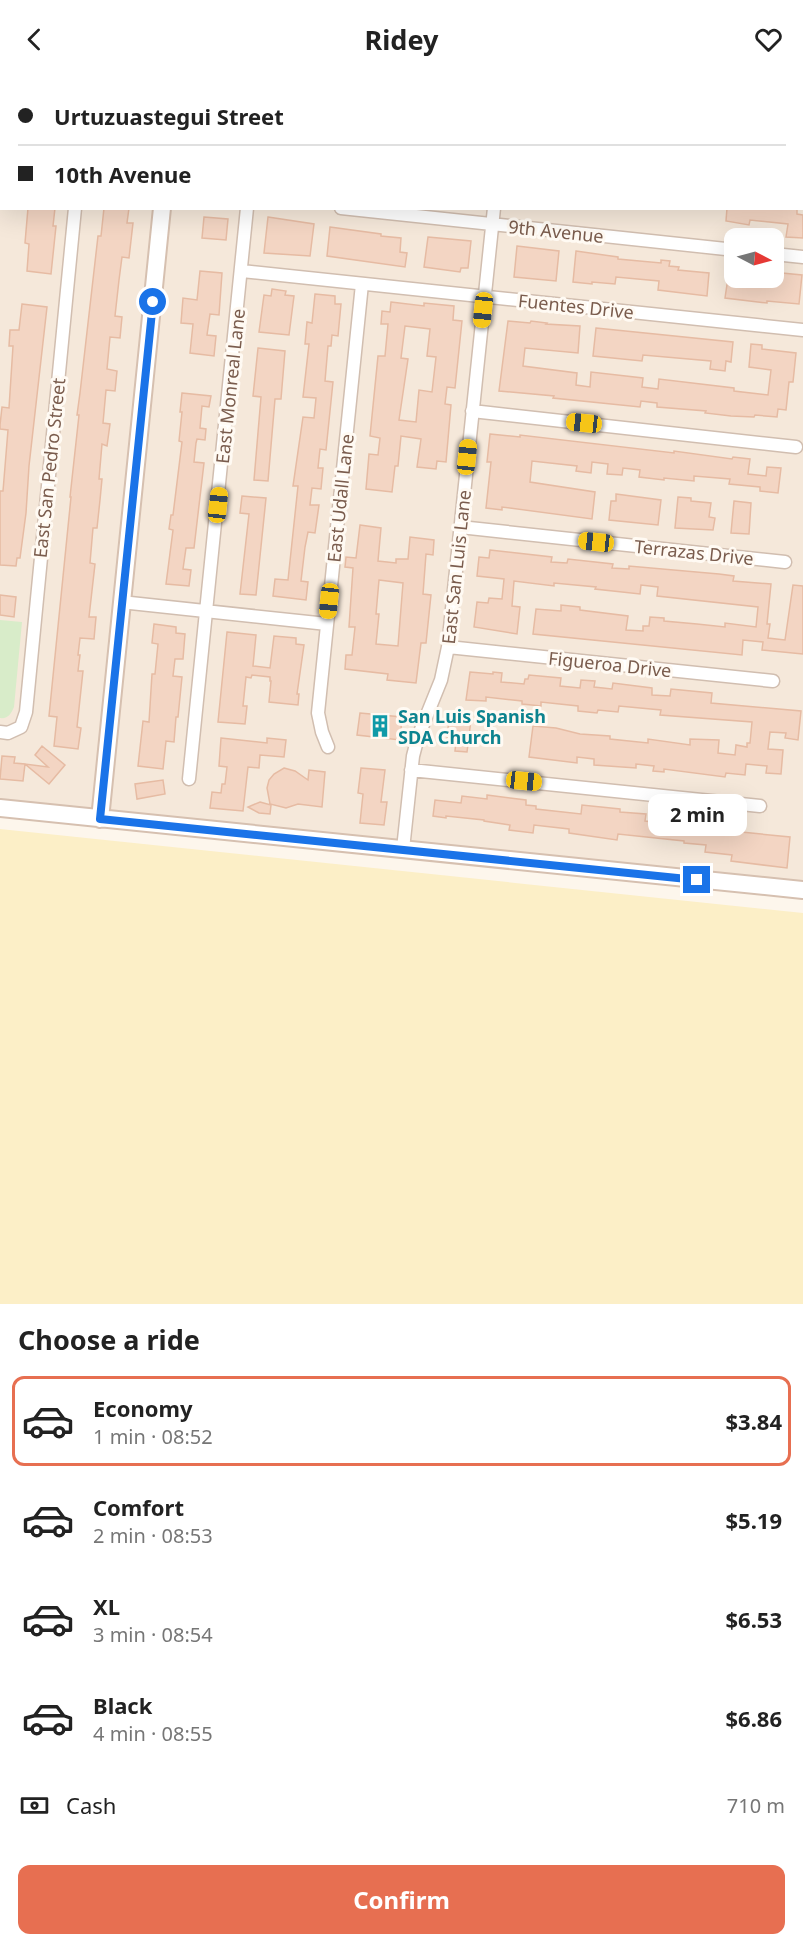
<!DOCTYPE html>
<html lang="en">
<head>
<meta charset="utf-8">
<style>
  body { margin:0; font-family:"Noto Sans",sans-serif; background:#f2f2f2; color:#222; height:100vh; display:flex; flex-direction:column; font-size:22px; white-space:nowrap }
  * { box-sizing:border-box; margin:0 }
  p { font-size:20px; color:#767676 }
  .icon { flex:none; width:33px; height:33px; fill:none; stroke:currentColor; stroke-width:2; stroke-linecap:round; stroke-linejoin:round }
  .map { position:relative; height:1226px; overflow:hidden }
  .sheet { display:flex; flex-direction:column; background:#fff; flex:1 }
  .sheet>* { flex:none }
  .banner { position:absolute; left:0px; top:0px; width:804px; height:132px; box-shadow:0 6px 24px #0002; display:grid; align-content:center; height:132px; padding:0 18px; background:#fff }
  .needle { width:39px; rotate:96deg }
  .fabs { position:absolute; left:724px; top:150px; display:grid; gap:12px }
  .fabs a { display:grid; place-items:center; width:60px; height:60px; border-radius:12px; background:#fff; box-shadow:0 6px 24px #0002; font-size:30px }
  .end { position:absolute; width:27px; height:27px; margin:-14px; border:8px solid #1a73e8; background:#fff; box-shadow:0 0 0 3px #fff }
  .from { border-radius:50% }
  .bubble { position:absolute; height:42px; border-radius:12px; background:#fff; box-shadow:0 6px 24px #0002; font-size:20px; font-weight:700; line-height:42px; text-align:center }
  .car { position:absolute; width:18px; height:36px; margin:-18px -9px; border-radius:8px; box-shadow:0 0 4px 2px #0007; background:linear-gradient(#f5c518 24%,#345 0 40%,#f5c518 0 76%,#345 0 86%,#f5c518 0) }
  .banner b { display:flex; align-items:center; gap:21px; height:57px; font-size:22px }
  .banner b+b { border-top:2px solid #e0e0e0 }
  .banner i { width:15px; height:15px; background:#222 }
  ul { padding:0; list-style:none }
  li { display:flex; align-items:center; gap:18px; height:90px; margin:0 12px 9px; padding:0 6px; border:3px solid transparent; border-radius:12px }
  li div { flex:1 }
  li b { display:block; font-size:22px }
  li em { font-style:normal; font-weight:700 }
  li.on { border-color:#e76f51 }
  li>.icon { width:54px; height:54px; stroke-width:1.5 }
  h2 { padding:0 18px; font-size:27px; line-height:72px }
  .pay { display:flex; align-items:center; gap:15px; height:66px; padding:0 18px; font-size:22px }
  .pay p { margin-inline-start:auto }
  .primary-button { display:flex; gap:12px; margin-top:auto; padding:12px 18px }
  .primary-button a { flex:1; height:69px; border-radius:12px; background:#e76f51; color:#fff; font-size:24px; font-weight:700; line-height:69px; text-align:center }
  header { display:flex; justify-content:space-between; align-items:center; height:78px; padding:0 18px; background:#fff; font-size:27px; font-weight:700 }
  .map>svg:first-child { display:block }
</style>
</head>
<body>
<header><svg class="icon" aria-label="back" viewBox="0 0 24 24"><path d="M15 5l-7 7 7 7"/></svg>Ridey<svg class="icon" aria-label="heart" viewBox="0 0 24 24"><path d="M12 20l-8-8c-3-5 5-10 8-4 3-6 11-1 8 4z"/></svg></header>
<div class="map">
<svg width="803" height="1226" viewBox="0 0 803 1226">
  <rect width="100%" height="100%" fill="#fdf6ec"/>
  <path fill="#f5e8da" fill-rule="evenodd" d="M0,0H803V812L0,730ZM2,2H802V130H2ZM735,160H774V200H735Z"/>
  <path fill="#d8ecc9" d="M194,0H438V2L194,1Z
    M0,542L22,544L14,629C11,636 8,641 0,640Z"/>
  <path fill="#fcefc7" d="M0,751L803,835V1226H0Z"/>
  <path fill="#f3d5c3" stroke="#e6bba3" stroke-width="1.5" fill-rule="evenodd" d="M28,130H55L53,148H56L51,196L27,193L29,166L25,165Z
    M104,130H129L127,145H133L129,180L122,179L119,202L115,238L122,239L120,260L110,259L107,291L117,293L115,313L106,312L103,345L110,346L107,368L102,366L99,401H102L100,422L97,450H93L90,485L95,486L89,539H96L94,561L80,560L78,577H80L78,593H83L77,649L81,650L78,671L54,668L57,639L49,638L71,419H70L79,337H77L80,315L98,158H101Z
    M727,130H797V136L803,137V160L786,159L788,146L750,142L749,147L726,143Z
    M204,139L228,141L226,162L202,160Z
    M268,139L314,146L310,178L264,175Z
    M330,149L381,156V158L401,160L400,174L407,175L405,189L327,178Z
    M428,159L471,163L468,190H461L460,194L424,189Z
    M517,168L559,173L556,203L514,199Z
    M576,173L618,179V181L661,185V182L670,183L669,188L679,189L678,192L709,195L707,218L658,212L659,203L616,199L615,206L592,204V206L573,204Z
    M200,193L222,195L219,237L210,236L207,257L216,258L214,278L190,275L193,246L181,245L183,220L197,222Z
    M782,195L802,197L799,226L767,223V225L725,220L728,200H758L781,202Z
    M272,211L286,213L285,217L294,218L289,257L259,254L264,217L271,218Z
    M315,216L335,218V226H341L338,258L332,257L331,268H328L325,303L333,304L326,372L320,371L318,390H323L321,411L312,410L310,427H319L315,455L308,454L305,469L301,503L308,504L306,522L273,518L275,501L288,502L298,408H293L303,339L314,340L316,320L303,319L309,266H305L307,244L312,245Z
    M391,224L424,228V225L454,228L453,242L462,243L455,310L447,309L445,326L451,327L446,384L437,383L436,391L417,389L421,361L401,358L398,388H395L392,414L366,411L369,376L378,377L380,360L370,358L378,278H385L388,246H381L382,233L390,234ZM405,248L430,251L427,278L436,279L432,314L419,312L416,344L399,342L408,281L401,280Z
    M22,226L47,229L29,388L26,435L20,480H17L16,488L0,487V413H3L8,352L0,351V347L2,329L9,330L13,268H9L10,252H19Z
    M508,243L530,245L531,243L547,245L546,246L580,248L578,275L525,270L523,288L577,295L576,307L590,309L591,294L643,300L642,309L658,311L659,301L734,310V313L768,317L771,292L749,289L751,266L762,267V271L796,275L793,304H789L786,332L778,331L777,339L755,337L754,339L731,338L705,335L706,333L657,329V325L641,323L640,329L553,320L554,318L499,313Z
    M596,250L733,264L731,284L726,283L725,293L710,291L711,283L643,277L642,283L593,278Z
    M258,270L285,273L281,321H275L268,403L254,402L261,319L253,318Z
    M182,315L211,318L209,329L202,328L200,350L206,351L205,362L197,361L196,365L194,384L204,385L194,470H186L183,491L191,492L189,508L166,506L173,452L169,451L171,437H173L182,364L179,363L182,334H180Z
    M490,356L520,359V357L674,375V373L732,381L733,379L750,381L748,396L766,398L767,389L781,390L778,415L760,413V409L729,406L730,401L694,398V403L664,400V402L639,399L640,392L623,390L622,397L607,396L608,386L592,384L591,395L576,393L577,388L532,383L530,404L595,414L592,441L502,429V432L486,430L491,384H487Z
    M616,416L661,422L658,447L609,442L611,423H616Z
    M242,418L266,420L256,517L240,516L249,436L240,435Z
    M678,419L691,420V423L711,425L709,439L715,440L713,452L675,450Z
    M734,423L751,425L749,456L731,455Z
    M360,447L381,450L378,483L396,485V481H408L410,459L434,462L433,477L426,476L423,516L431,517L426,565H421L416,605L387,602L388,596L345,591L346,577H352L355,549H349L353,490L345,489L346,479L356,480ZM379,502L403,505L398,568L376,566L379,536H376Z
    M490,472L552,479L551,484L567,485L568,481L613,486L612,490L629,491V488L719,496L734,498L733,503L771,506L767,546H770L768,560L785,562L793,507L803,508V576L762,572L763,564L743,562L742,577L533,556L536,531L561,533V527L580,529V532L628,538L626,552L643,553V548H649L650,539L664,540V543L697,546L725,549V545L756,549L758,529L657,518L658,509L641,507L640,516L595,511L596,509L554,505V508L514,503L512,528L520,529L517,556L474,549L477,524L488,525L489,520L502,521L504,501L477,498L479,479L489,480Z
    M0,517L16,519L14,539L0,537Z
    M154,546L176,549V555L185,556L183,581H175L173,598L182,599L178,639H176L174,664L166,663L163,691L138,688L143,643L149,644L152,596H155L158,566L152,565Z
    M227,554L256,557L253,588L270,590L274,558L296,560V566L304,567L297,616H299L298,627L269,624L271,603H270V599L252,597L251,600L246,599L243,628H247L245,646L218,644Z
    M470,594L493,596V594L502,595L501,604L524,606L525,601H528L529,597L561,600L560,608L580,610L581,602L595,603L594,609L612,611L613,605L652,610V617L670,618L671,611L712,615L711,625L801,633L798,662L785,660L786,655L770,654L768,671L783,672L781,696L766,695L767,688L746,686L745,697L726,695L725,699L664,691V694L653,693L654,688L636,686V690L594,687V681L577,679V685L529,679L533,648L556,650L580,656L610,658V661L648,665V661L690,667V661L719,662L718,675L735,677L736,667L747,669V665H750L752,644L660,637L661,632L619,628L618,634L598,632L597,635L578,633V628L541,624V628L522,626V623L486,619V623L466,622Z
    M360,635L402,639L400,662L357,657Z
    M449,640L471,642L467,674L455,673L456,663L447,662Z
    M221,660L267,665V660L286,662L284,679L260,677L259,690L248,689L243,733L210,730L212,714L221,715L222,706H225L227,689L219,688Z
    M42,668L65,687L49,706L25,686L48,689L35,677Z
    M2,678L15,679L14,685L25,686L23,703L0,701Z
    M284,690L295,693L308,702L309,692L325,694L322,729L298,726L286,730L270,726L267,710L269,702L274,696Z
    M361,690L385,692L381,724H387L384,747L360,745L363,716L358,715Z
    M163,702L165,716L137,721L135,706Z
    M487,717L526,722V727L536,728V731L581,736L582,727L620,731V734L646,736L645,743L686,747L687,739L702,741L701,750L790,759L787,790L731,783L732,777L705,774L706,767L684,765V763L618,756L617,762L569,755V751L534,747L533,755L509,752L510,747L484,743V742L446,738V740L433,738L435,722L461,725L462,718L487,721Z
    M260,724L271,727L270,736L259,735L248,729Z"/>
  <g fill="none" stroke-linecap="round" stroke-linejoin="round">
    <g stroke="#d1beb0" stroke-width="15">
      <path id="street" d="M89,2V0
        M508,2V0
        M0,95H2
        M802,103H803
        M341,130L735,172
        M774,176L803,179
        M242,193L803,252
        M472,333L796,369
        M460,449L785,484
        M121,524L327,546
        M448,569L773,603
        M0,654L8,655L21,649L26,634L75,130
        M328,669L322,654L318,635L362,206
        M411,692L760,728
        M189,701L247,130
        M403,771L413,678L418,659L441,602L448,569L494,130"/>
    </g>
    <g stroke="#d6c0b0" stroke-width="20">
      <path id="secondary" d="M175,2V0
        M0,730L803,812
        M100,741L162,130"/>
    </g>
    <use href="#street" stroke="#fff" stroke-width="12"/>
    <use href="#secondary" stroke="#fff" stroke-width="16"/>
  </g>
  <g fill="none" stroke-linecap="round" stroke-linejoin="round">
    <path stroke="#1a73e8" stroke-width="8" d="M153,224L100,741L697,802"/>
  </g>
  <defs>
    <g id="building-bare" transform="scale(1.8)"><path d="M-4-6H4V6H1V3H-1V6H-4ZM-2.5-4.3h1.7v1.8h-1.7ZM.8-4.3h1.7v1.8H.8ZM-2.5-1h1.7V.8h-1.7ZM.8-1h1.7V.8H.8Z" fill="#0f9aa8" stroke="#fffaf3" stroke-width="2.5" paint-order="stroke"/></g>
  </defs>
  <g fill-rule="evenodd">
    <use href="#building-bare" x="380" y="648"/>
  </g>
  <g text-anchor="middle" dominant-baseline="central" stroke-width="6" stroke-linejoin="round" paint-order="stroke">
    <g font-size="18" fill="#7a5c4d" stroke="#fffaf3">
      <text transform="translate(556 153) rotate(6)">9th Avenue</text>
      <text transform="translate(576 228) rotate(6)">Fuentes Drive</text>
      <text transform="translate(230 308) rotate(-84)">East Monreal Lane</text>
      <text transform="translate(49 390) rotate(-84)">East San Pedro Street</text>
      <text transform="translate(340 420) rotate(-84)">East Udall Lane</text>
      <text transform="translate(694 474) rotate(6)">Terrazas Drive</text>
      <text transform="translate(456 489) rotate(-84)">East San Luis Lane</text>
      <text transform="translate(610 586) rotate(6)">Figueroa Drive</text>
    </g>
    <g font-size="18" font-weight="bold" fill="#0d838f" stroke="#fffaf3" text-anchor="start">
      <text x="398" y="638">San Luis Spanish<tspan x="398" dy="21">SDA Church</tspan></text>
    </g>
  </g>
</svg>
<div class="fabs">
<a><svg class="needle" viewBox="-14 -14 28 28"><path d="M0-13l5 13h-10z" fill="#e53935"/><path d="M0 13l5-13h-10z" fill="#767676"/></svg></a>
</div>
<i class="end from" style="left:153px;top:224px"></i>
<i class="end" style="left:697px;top:802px"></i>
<div class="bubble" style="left:648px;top:716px;width:99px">2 min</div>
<i class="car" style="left:483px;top:232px;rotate:186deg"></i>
<i class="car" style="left:584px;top:345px;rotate:276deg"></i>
<i class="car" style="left:467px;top:379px;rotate:6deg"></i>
<i class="car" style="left:218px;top:427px;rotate:6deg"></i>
<i class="car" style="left:596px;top:464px;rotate:276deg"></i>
<i class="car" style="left:329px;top:523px;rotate:186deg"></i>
<i class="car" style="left:524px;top:703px;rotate:96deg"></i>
<div class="banner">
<b><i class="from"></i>Urtuzuastegui Street</b>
<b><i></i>10th Avenue</b>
</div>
</div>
<section class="sheet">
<h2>Choose a ride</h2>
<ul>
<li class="on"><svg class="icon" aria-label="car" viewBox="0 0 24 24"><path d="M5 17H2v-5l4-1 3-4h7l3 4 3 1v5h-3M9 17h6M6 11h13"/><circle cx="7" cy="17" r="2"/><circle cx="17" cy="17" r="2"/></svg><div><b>Economy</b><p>1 min · 08:52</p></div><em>$3.84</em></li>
<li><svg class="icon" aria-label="car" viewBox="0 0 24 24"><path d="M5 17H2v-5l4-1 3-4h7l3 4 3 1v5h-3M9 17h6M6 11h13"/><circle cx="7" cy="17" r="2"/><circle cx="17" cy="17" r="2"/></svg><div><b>Comfort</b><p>2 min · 08:53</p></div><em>$5.19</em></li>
<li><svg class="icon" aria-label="car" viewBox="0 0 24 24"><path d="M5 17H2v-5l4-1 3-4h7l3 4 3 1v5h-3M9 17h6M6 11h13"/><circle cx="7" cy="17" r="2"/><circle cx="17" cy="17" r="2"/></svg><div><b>XL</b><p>3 min · 08:54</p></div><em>$6.53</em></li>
<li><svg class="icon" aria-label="car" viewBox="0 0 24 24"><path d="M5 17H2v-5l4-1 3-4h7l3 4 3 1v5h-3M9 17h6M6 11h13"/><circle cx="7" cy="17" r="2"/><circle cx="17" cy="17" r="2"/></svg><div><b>Black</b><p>4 min · 08:55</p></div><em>$6.86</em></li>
</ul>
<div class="pay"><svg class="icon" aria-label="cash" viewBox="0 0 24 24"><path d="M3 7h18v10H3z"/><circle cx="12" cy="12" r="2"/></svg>Cash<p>710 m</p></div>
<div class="primary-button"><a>Confirm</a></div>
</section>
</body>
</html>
